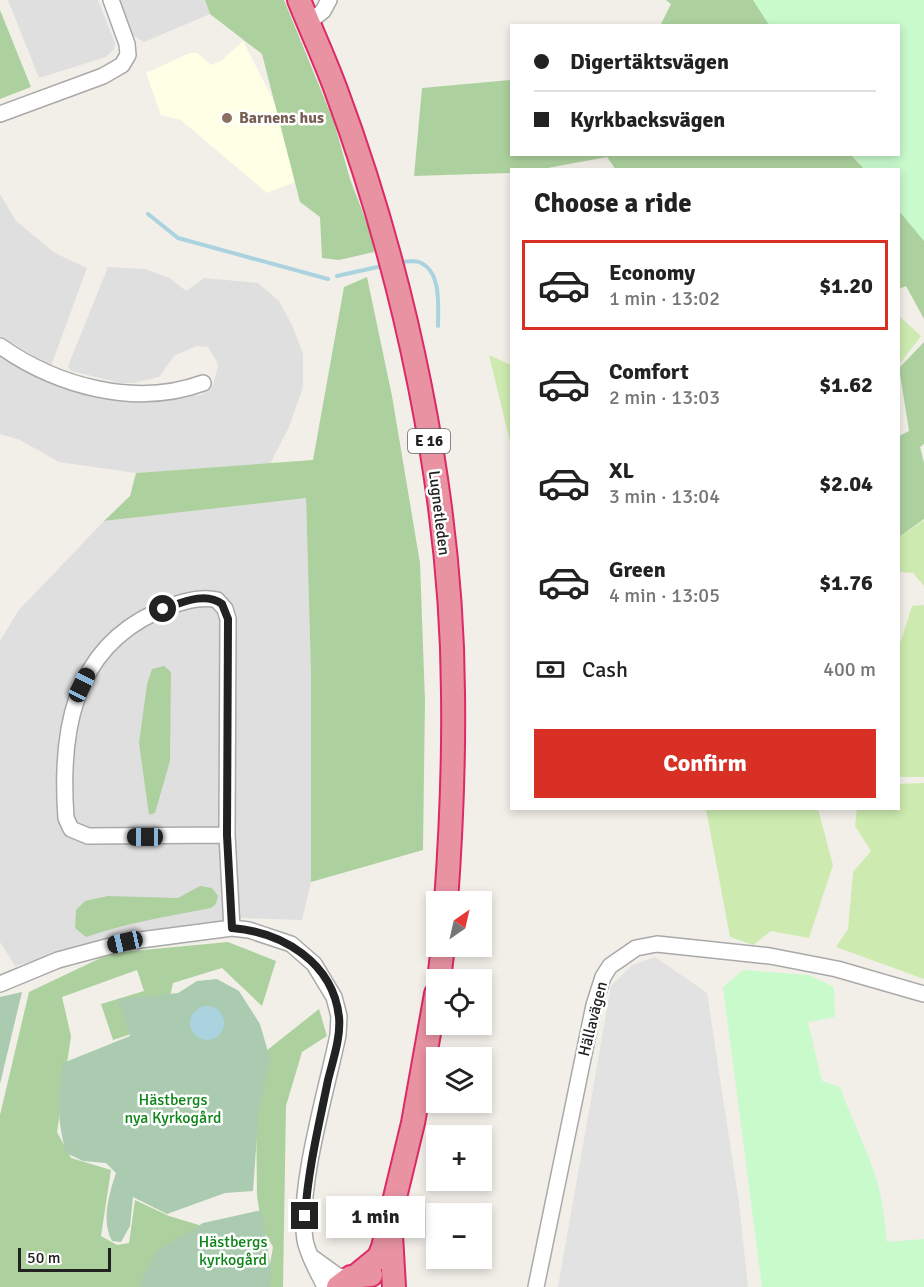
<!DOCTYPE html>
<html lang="en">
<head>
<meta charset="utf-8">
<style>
  body { margin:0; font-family:Signika,sans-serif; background:#f2f2f2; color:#222; height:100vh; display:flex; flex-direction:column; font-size:22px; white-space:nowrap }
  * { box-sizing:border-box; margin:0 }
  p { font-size:20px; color:#767676 }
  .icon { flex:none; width:33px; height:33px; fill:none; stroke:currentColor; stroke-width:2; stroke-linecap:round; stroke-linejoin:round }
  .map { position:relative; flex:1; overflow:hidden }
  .side { position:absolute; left:510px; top:168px; width:390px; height:642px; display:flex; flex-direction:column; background:#fff; border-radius:0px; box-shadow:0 3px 9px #0003 }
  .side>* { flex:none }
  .banner { position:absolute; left:510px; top:24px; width:390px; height:132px; border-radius:0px; box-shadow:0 3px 9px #0003; display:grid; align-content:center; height:132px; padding:0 24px; background:#fff }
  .needle { width:39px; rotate:34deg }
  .tools { position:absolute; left:426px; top:891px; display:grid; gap:12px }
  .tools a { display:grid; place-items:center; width:66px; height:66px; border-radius:0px; background:#fff; box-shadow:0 3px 9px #0003; font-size:30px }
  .scale { position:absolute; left:18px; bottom:15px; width:93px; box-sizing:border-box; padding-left:6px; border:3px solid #222; border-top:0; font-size:16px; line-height:21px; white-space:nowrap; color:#222; -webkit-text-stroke:4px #fff; paint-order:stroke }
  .end { position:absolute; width:27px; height:27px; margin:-14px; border:8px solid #222; background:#fff; box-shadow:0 0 0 3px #fff }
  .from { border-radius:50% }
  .bubble { position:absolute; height:42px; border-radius:0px; background:#fff; box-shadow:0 3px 9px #0003; font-size:20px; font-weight:700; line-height:42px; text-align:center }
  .car { position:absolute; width:18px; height:36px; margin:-18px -9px; border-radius:8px; box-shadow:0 0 4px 2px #0007; background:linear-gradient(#222 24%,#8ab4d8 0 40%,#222 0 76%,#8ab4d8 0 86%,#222 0) }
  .banner b { display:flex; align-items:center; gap:21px; height:57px; font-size:22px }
  .banner b+b { border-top:2px solid #e0e0e0 }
  .banner i { width:15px; height:15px; background:#222 }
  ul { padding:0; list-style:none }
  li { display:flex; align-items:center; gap:18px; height:90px; margin:0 12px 9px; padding:0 12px; border:3px solid transparent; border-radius:0px }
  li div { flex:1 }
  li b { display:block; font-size:22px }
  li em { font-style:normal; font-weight:700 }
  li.active { border-color:#d93025 }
  li>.icon { width:54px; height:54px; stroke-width:1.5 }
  h2 { padding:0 24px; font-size:27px; line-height:72px }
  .pay { display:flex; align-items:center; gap:15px; height:66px; padding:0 24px; font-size:22px }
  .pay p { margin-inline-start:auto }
  .primary-button { display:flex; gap:12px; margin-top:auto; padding:12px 24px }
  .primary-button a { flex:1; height:69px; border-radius:0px; background:#d93025; color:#fff; font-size:24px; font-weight:700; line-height:69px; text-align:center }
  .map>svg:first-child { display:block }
</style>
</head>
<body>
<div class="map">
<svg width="924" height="1287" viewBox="0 0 924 1287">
  <rect width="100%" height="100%" fill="#f2efe9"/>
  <path fill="#e0dfdf" d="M8,0H98L115,43L114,49L106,57L39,78Z
    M119,0H205L210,14L144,42L132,35Z
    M0,194L16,221L55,253L87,268L51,366L0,336Z
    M108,267L145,269L170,278L186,291L204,278L258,283L279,301L292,325L303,354V387L289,427L270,464L136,473L59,462L20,440L0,434V358L62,389L163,399L201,395L213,385L218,366L216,360L208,347L196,346L174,356L159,377L134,383H121L71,371L68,366Z
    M306,498L311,675V882L302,920L242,918L176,927L102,941L15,966L0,942V641L18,611L104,521Z"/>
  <path fill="#ffffe5" d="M243,41L286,125L303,179L267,193L181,120L161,115L146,73L190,53H197L211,65L221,61Z"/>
  <path fill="#cdebb0" d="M898,315L921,336L899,365H898Z
    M489,355L511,365V446Z
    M924,520V586L913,573L899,572L898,538Z
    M924,605V777H899V647L912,606Z
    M924,783V979L836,947L848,929L853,872L871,851L855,826L857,809L898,808L899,784Z
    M706,809H818L833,865L809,938L771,931L753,945L730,937Z"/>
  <path fill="#add19e" d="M205,0H284L334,122L350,179L373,239L374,252L339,260L322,258L320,217L300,202L262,54L210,14Z
    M666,0H847L799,25L660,26L671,4Z
    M0,10L31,87L0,99Z
    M924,76V319L906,286L899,289L898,170H616L607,157L542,169L512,170L511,173L414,176L422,88L511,80L512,154H898Z
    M367,277L392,396L420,563L425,701L423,850L311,882V675L306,498L104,521L130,496L136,473L313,460L344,287Z
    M924,342V444L920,447L924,463V519L899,537V436L909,431L899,368Z
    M164,666L171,672L170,761L155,813L149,815L139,743L147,684L152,669Z
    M200,886L212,888L218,896L216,904L211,908C169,916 127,923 86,937L75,928L76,910L85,901L108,896L178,898Z
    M228,942L276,961L262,1006L222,968L173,983L164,1023L113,1040L101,1004L144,991L137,970L62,997L71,1036L57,1132L71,1158L111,1170L101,1236L117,1245L129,1243L135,1200L169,1216L199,1225L153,1287H0V1115L29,992L111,953Z
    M319,1009L327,1036L302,1052L286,1106L283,1287H266L273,1247L262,1228L257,1196L256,1107L266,1051Z"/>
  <path fill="#aacbaf" d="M217,979L239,991L260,1024L271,1062L259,1107L253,1191L225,1193L167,1214L133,1197L130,1226L121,1242L112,1241C101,1221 109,1194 116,1173L106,1163L83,1161L66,1153C57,1119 57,1097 63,1063L130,1036L117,999L178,993L197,981Z
    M22,992L0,1084V997Z
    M262,1210L271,1271L270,1287H138L155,1252L203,1223Z"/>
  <path fill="#c8facc" d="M753,0H924V241L899,211L898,170L864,169L851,155L898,154V26L769,25Z
    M743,970L809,975L834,987L835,1017L808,1022L822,1081L840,1087C850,1115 863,1141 873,1169C882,1192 884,1217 887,1242L924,1239V1287H762L723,987Z"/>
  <path fill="#e2e2e2" d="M655,957L707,993L739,1203L748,1287H558L611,986L632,965Z"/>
  <path fill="#aad3df" d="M190 1023a17 17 0 1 1 34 0a17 17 0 1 1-34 0Z"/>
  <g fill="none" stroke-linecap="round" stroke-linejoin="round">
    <path stroke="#aad3df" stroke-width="4" d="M148,214L178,238L328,279
      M400,262C405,262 414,260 419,262C442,271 438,306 438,326
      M337,276L382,266"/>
    <g stroke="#a9a9a9" stroke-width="18">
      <path id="minor" d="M308,23L323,11L329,0
        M0,114L103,76L122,65L128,55L127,44L111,0
        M0,346C57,386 135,408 203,383
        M227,835L228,619L225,609L217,600C198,595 174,604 156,612C71,651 60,735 66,818L71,829L88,836L227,835L232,928
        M0,984L58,960L125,942L232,928L249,930L291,944L314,964L334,997L339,1016L338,1035C327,1089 297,1188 305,1240C308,1256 318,1272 325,1287
        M313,1258L338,1276L351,1277
        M536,1287L594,1005L603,977L610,966L636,948L657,944L770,956L837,969L924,994"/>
    </g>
    <g stroke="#dc2a67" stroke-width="26">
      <path id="highway" d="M299,0C311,30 325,60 336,90C405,275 452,495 453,693C454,762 451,832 446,902
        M439,980L443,946
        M391,1235L394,1287
        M357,1275L379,1257L383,1247L413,1123L436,994
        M338,1287L351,1277L371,1275"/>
    </g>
    <use href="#minor" stroke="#fff" stroke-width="15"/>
    <use href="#highway" stroke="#e892a2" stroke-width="22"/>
  </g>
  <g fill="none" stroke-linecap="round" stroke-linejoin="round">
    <path stroke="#222" stroke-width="8" d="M163,609C181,603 205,591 222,604L228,619L227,835L232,928C282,932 333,962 339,1017C341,1037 333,1060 328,1080C319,1125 308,1169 305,1216"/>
  </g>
  <circle fill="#8d6e63" stroke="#fff" stroke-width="2" cx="227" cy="118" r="6"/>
  <g text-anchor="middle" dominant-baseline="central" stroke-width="5" stroke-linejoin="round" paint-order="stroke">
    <rect fill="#fff" stroke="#646464" stroke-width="1.5" x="408" y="429" width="42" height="24" rx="4.5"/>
    <g font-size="15" font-weight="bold" fill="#222">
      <text x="429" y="441">E 16</text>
    </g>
    <g font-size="16" font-weight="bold" fill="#785e54" stroke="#fff" text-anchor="start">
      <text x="239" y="118">Barnens hus</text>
    </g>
    <g font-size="16" fill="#222" stroke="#fff">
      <text transform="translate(439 513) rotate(83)">Lugnetleden</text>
      <text transform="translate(593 1019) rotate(-76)">Hällavägen</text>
    </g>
    <g font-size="16" fill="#0c8416" stroke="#fff">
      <text x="173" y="1100">Hästbergs<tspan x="173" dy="18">nya Kyrkogård</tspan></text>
      <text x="233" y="1242">Hästbergs<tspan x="233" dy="18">kyrkogård</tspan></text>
    </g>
  </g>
</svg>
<div class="tools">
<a><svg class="needle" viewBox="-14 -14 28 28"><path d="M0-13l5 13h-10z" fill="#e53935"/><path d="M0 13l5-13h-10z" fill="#767676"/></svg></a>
<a><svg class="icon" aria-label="locate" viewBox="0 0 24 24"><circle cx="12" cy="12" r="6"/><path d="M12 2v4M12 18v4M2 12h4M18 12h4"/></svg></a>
<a><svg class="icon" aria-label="layers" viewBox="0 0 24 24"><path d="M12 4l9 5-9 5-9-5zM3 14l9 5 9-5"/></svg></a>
<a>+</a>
<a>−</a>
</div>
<div class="scale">50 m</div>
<i class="end from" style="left:163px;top:609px"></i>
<i class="end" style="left:305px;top:1216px"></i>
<div class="bubble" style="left:326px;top:1196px;width:99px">1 min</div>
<i class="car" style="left:82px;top:685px;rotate:26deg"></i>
<i class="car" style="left:145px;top:837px;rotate:270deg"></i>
<i class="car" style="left:125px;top:942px;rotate:257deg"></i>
<div class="banner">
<b><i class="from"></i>Digertäktsvägen</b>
<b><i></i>Kyrkbacksvägen</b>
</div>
<section class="side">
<h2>Choose a ride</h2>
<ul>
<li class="active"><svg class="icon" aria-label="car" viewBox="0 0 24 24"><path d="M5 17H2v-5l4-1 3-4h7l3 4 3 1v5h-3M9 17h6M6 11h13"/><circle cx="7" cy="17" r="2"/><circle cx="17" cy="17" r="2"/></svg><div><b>Economy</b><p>1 min · 13:02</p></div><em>$1.20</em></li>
<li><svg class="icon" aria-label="car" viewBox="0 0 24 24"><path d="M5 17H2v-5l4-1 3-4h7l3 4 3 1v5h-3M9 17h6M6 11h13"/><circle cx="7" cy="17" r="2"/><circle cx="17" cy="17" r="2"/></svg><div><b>Comfort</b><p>2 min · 13:03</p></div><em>$1.62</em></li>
<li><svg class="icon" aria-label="car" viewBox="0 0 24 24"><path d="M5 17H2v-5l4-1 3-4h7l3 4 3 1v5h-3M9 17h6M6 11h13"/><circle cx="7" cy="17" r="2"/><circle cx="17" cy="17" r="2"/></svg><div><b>XL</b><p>3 min · 13:04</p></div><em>$2.04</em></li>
<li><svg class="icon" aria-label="car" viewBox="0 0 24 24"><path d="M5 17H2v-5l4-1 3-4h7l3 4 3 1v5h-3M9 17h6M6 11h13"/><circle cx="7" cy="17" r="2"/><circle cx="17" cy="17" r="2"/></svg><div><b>Green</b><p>4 min · 13:05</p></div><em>$1.76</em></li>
</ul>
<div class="pay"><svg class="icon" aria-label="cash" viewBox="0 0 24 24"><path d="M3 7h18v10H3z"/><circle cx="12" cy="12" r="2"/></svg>Cash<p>400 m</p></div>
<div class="primary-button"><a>Confirm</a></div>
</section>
</div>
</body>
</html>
